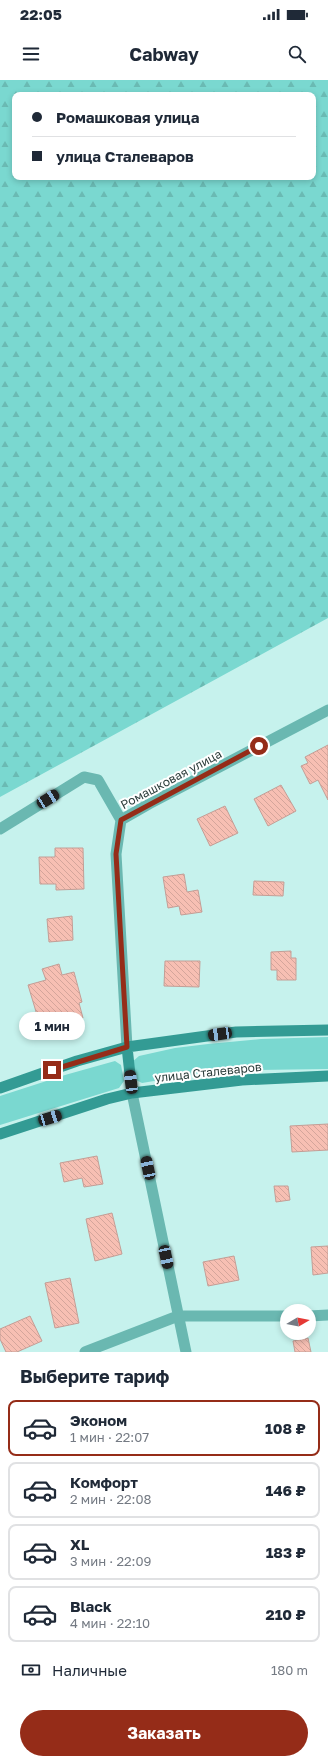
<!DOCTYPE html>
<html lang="ru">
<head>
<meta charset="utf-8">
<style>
  body { margin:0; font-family:"Golos Text",sans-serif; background:#f2f2f3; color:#1f2937; height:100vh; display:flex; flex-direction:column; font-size:15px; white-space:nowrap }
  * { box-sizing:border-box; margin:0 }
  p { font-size:13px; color:#747a83 }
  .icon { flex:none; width:22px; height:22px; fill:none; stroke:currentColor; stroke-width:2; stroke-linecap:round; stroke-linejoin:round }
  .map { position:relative; height:1272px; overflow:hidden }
  .drawer { display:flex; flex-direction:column; background:#fff; flex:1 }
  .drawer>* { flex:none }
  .banner { position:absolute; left:12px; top:12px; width:304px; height:88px; border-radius:8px; box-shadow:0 2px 6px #0003; display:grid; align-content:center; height:88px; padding:0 20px; background:#fff }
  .needle { width:26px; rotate:80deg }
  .buttons { position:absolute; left:280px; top:1224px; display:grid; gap:8px }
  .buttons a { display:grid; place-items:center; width:36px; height:36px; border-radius:50%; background:#fff; box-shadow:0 2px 6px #0003; font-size:20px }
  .end { position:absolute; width:18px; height:18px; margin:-9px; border:5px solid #952c18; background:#fff; box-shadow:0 0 0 2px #fff }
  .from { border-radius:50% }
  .bubble { position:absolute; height:28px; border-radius:14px; background:#fff; box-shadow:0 2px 6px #0003; font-size:13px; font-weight:700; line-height:28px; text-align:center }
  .car { position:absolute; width:12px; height:24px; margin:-12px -6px; border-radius:5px; box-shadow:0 0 3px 1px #0007; background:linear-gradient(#222 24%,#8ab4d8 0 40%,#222 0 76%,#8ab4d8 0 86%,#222 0) }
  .banner b { display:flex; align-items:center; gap:14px; height:38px; font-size:15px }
  .banner b+b { border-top:1px solid #e0e1e3 }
  .banner i { width:10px; height:10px; background:#1f2937 }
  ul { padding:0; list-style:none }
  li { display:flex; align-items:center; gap:12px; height:56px; margin:0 8px 6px; padding:0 12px; border:2px solid #e0e1e3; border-radius:8px }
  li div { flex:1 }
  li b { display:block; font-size:15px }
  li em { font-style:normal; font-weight:700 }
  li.selected { border-color:#952c18 }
  li>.icon { width:36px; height:36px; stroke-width:1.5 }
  h2 { padding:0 20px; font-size:18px; line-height:48px }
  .pay { display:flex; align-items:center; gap:10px; height:44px; padding:0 20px; font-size:15px }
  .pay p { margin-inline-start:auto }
  .action { display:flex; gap:8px; margin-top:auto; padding:8px 20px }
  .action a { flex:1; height:46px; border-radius:24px; background:#952c18; color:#fff; font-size:16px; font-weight:700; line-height:46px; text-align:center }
  .status { display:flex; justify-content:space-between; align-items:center; height:28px; padding:0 20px; background:#fff; direction:ltr }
  .status svg { height:11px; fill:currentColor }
  header { display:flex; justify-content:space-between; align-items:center; height:52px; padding:0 20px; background:#fff; font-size:18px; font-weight:700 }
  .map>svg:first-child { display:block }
</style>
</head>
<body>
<div class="status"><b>22:05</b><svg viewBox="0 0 49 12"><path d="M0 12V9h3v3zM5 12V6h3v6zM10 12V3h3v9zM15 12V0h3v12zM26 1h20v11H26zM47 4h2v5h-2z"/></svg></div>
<header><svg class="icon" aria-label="menu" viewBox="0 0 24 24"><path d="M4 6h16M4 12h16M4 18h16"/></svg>Cabway<svg class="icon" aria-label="search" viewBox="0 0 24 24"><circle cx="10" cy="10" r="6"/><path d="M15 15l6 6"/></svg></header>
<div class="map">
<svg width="328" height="1272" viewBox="0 0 328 1272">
  <defs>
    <pattern id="forest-firs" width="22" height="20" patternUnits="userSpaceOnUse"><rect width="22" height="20" fill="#7ad8d0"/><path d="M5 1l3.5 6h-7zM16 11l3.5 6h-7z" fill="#6abab3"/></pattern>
    <pattern id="building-back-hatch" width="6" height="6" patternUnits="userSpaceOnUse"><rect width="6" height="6" fill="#f7bfb3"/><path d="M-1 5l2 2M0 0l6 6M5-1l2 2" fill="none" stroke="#d4a59b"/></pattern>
  </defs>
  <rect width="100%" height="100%" fill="#c6f2ed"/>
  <path fill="#7ad8d0" d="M328,957V989L258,990L184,996L142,1003L134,999L132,982L139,976L175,968L208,964L261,959Z
    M115,981L121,985L124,1001L119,1008L0,1045V1016L65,995Z"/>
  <path fill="url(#forest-firs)" fill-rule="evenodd" d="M0,0H328V538L0,717ZM15,15H313V97H15Z"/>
  <path fill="url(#building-back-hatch)" stroke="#c39e96" d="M328,665V720L318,700L310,704L301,686L308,683L305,677Z
    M281,705L296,731L268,746L254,719Z
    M225,726L238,753L210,766L197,739Z
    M55,768H83L84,809L56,810V804H40L39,777H55Z
    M184,794L187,812L198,810L202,832L181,835L179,826L168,828L163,797Z
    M254,801L284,802L283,816L253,815Z
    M72,836L73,860L49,862L47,839Z
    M291,871V878H296V900H277V890H271V872Z
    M165,881H200L199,907L164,906Z
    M59,884L62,895L74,892L82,922L79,923L83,938L67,942L66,935L46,940L43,933L37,935L28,905L46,900L42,889Z
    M328,1044V1070L292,1072L290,1046Z
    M97,1076L103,1104L84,1107L82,1098L64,1102L60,1083Z
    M274,1106H288L290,1120L276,1122Z
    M112,1133L122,1174L95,1181L86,1139Z
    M328,1166V1193L313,1195L311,1167Z
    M234,1176L239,1200L208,1206L203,1182Z
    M70,1198L79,1243L55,1248L45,1203Z
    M30,1236L42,1261L17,1272H6L0,1259V1249Z
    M308,1258L311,1272H295L293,1261Z"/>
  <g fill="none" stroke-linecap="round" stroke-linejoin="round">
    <path stroke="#6ab8b1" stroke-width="11" d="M121,740L149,724L328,630
      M121,740L116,774L127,967
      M0,749L84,697L98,700L121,740
      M132,1013L186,1272
      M309,1236L328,1235
      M85,1272L178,1236H287"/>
    <path stroke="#339b94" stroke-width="11" d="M127,967L132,1013
      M0,1008L77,981L127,967L236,952L328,950
      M0,1054L107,1019L132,1013L242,1000L328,996"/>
  </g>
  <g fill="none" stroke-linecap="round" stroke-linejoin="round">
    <path stroke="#952c18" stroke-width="5" d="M52,990L127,967L116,774L121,740L259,666"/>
  </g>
  <g text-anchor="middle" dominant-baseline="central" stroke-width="4" stroke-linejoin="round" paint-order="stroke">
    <g font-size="12" fill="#2b3c3a" stroke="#fff">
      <text transform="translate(171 699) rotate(-28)">Ромашковая улица</text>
      <text transform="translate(208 992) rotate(-6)">улица Сталеваров</text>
    </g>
  </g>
</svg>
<div class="buttons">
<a><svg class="needle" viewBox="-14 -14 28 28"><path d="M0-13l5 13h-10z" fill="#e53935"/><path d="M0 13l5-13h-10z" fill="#747a83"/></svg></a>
</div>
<i class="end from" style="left:259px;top:666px"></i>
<i class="end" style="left:52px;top:990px"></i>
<div class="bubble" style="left:19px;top:932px;width:66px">1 мин</div>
<i class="car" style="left:48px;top:719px;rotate:58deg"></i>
<i class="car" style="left:220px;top:954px;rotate:262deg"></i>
<i class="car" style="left:131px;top:1002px;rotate:353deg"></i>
<i class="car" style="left:50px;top:1038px;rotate:73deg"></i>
<i class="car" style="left:148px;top:1088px;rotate:348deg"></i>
<i class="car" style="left:166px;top:1177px;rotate:168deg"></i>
<div class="banner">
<b><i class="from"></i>Ромашковая улица</b>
<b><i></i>улица Сталеваров</b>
</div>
</div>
<section class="drawer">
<h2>Выберите тариф</h2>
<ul>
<li class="selected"><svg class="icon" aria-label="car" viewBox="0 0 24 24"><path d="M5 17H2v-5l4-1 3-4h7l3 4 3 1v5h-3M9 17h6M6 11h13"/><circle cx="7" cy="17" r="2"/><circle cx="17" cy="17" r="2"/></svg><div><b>Эконом</b><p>1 мин · 22:07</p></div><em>108 ₽</em></li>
<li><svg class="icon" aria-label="car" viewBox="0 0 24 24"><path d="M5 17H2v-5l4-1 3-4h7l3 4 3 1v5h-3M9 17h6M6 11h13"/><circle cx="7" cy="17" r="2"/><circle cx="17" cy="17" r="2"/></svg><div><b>Комфорт</b><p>2 мин · 22:08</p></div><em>146 ₽</em></li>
<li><svg class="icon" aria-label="car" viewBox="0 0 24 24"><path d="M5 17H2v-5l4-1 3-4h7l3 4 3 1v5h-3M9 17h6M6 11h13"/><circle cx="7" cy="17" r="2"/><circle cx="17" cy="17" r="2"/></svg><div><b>XL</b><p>3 мин · 22:09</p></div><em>183 ₽</em></li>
<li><svg class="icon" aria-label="car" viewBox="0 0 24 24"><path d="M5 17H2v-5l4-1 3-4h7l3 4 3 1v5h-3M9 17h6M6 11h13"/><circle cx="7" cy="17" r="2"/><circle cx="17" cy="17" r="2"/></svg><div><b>Black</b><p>4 мин · 22:10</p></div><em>210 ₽</em></li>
</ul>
<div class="pay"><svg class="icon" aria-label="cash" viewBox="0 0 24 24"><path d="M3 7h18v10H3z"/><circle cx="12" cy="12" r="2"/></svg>Наличные<p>180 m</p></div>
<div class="action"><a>Заказать</a></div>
</section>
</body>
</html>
